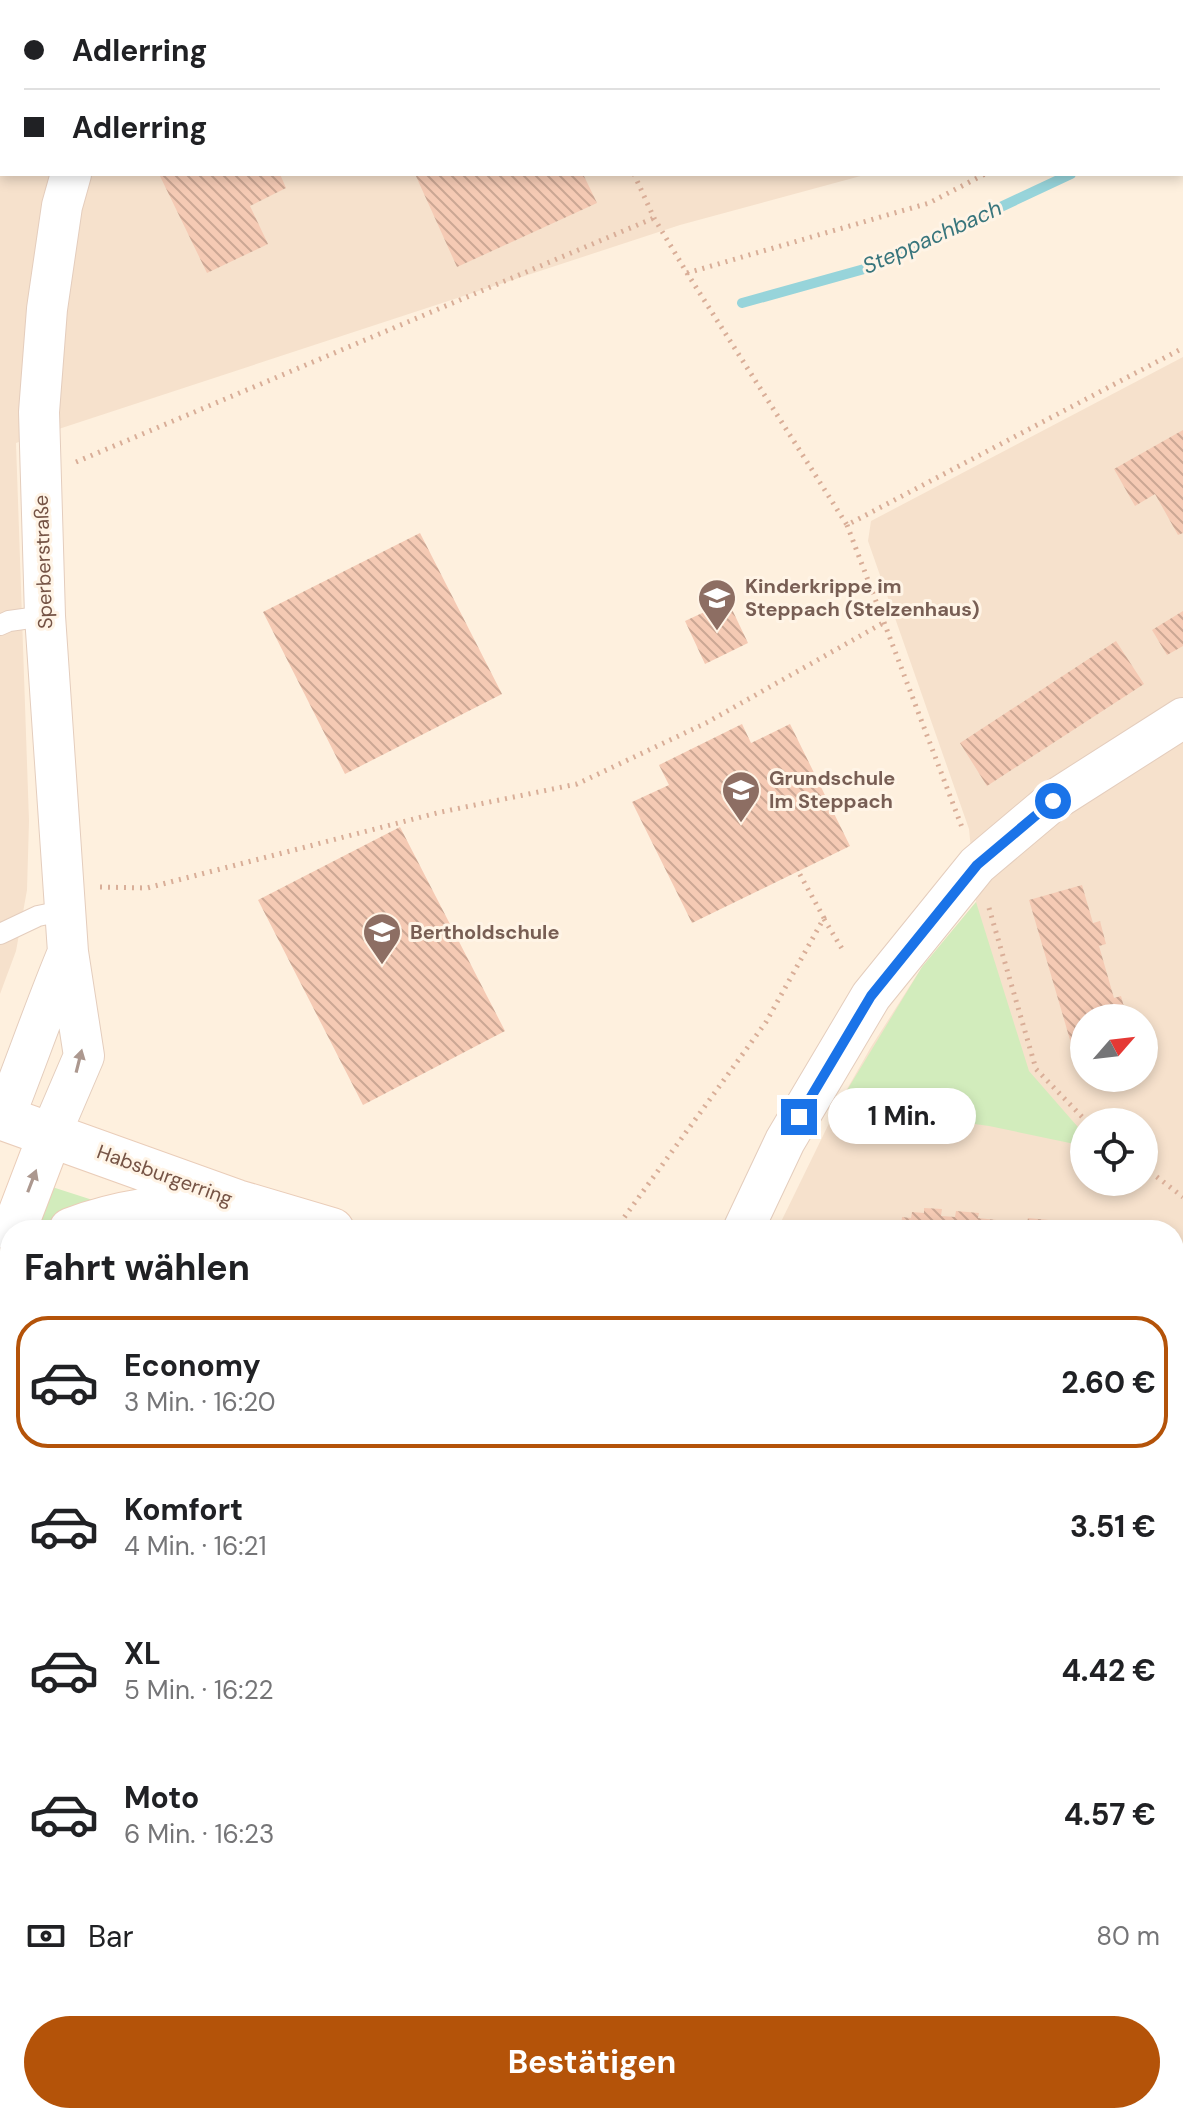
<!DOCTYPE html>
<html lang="de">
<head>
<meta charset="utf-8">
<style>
  body { margin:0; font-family:"DM Sans",sans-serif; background:#f6f6f6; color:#202124; height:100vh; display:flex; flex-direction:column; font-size:30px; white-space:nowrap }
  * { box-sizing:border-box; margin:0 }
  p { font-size:26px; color:#757577 }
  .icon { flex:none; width:44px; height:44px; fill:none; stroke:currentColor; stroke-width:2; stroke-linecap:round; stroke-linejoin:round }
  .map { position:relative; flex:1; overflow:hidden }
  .side { position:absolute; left:0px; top:1220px; width:1184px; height:904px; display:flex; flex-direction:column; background:#fff; border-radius:32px 32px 0 0; box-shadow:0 4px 12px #0003 }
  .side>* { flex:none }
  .banner { position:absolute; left:0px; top:0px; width:1184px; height:176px; box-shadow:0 4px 12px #0003; display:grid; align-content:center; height:176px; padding:0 24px; background:#fff }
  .needle { width:52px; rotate:62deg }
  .controls { position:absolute; left:1070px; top:1004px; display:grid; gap:16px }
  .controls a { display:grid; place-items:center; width:88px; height:88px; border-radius:50%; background:#fff; box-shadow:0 4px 12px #0003; font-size:40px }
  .end { position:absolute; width:36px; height:36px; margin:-18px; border:10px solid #1a73e8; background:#fff; box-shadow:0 0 0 4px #fff }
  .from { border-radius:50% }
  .bubble { position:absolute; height:56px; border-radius:28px; background:#fff; box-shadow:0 4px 12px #0003; font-size:26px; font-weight:700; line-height:56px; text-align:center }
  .banner b { display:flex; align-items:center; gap:28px; height:76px; font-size:30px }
  .banner b+b { border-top:2px solid #e0e0e0 }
  .banner i { width:20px; height:20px; background:#202124 }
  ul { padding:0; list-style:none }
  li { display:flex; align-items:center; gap:24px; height:132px; margin:0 16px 12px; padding:0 8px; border:4px solid transparent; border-radius:32px }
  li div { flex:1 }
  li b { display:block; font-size:30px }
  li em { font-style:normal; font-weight:700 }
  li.active { border-color:#b45309 }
  li>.icon { width:72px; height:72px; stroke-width:1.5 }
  h2 { padding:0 24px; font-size:36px; line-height:96px }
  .pay { display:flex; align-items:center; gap:20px; height:88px; padding:0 24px; font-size:30px }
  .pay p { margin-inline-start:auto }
  .primary-button { display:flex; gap:16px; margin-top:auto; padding:16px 24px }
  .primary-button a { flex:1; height:92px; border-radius:48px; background:#b45309; color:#fff; font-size:32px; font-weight:700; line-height:92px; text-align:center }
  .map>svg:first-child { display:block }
</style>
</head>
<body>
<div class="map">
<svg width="1183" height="2124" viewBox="0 0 1183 2124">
  <defs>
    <pattern id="forest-crowns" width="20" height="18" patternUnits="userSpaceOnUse" patternTransform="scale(2)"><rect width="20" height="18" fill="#d2ecbc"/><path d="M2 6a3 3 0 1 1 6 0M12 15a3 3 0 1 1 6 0" fill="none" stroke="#afc29b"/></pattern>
    <pattern id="building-back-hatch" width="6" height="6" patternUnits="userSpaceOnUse" patternTransform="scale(2)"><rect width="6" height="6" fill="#f5cab4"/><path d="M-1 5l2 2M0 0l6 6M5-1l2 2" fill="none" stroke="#cba794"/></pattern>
  </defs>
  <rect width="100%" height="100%" fill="#fef0de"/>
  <path fill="#f6e1cc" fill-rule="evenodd" d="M0,0H1183V46L1182,2H2V174H868L680,225L16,443L29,821L27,890L16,951L0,994Z
    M1183,357V1326H1174V1230H777L838,1105L871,1047L922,967L976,902L969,829L868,541L871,521ZM1084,1018H1144V1078H1084ZM1084,1122H1144V1182H1084Z"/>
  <path fill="#ffdcd1" d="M10,1346V1596L0,1594V1349Z"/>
  <path fill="#d2ecbc" d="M976,902L1029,1071L1084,1134V1146L989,1126L838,1105L922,967Z
    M46,1185L105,1204L30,1229Z
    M0,1682L10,1683V2029L0,2017Z"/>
  <path fill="url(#forest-crowns)" d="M10,1280V1346L0,1349V1285Z
    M1174,1419H1183V1599H1174Z
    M1174,1680H1183V2124H109L104,2114H1174Z"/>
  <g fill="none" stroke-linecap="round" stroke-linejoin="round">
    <path stroke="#97d4da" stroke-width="10" d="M1182,121H1183
      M742,303L875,266L1071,174"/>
  </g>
  <path fill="url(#building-back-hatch)" d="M159,174H280L286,188L250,206L268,244L207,273Z
    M415,174H583L597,203L457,267Z
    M1183,430V533L1178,535L1155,494L1135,506L1114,469Z
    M420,533L502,694L345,774L263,612Z
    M728,601L748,643L705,664L685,621Z
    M1183,611V646L1167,655L1152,630Z
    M1116,641L1144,684L987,786L960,743Z
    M742,724L751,743L790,724L850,846L692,923L632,802L669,785L659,765Z
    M400,827L505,1031L363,1105L258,900Z
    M1082,885L1093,923L1100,921L1106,944L1099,946L1114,998L1121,996L1127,1018H1084V1073L1080,1074L1029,900Z
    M924,1208L942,1209L941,1216L955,1217L956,1211L979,1213L978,1218L1006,1221L1027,1223L1028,1218L1049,1220V1227L1061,1228L1060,1230H901L902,1217L911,1218L912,1212L924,1213Z
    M10,1349V1520L0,1524V1353Z"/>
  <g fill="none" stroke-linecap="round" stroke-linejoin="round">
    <g stroke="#e4cdbd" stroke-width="22">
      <path id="lane" d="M960,0L961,2
        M0,625L9,621L45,616
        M0,934L38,916L67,910"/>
    </g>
    <g stroke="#e4cdbd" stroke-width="42">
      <path id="street" d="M165,2L166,0
        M4,1118C26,1063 45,1007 68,952
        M51,1133L84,1056L68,952L45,616L39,412L47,309L62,206L71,174
        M743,1230L785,1141L871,996L977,865L1053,801L1183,718
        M1174,1978L1183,1971
        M0,2061L10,2101
        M1075,2124L1082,2114"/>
    </g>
    <g stroke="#eacdb9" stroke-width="46">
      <path id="secondary" d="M0,1117L237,1202L332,1230
        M14,1230L51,1133
        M71,1230C120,1211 170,1206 222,1203
        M1174,1374H1183
        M1174,1617H1183
        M0,1629L10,1631"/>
    </g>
    <path stroke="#d9ae98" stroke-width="5" stroke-dasharray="2 6" stroke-linecap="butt" d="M619,0L620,2
      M1182,72H1183
      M634,174L654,218L687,273L847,525L1183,348
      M687,273L929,203L985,174
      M76,462L654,218
      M847,525L963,830
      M100,887L147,888L441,812L577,784L706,723L883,623
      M989,908L1036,1069L1087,1122
      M824,919L844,952
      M1144,1167L1183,1197
      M615,1230L766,1022L824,918L798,871"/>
    <use href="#lane" stroke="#fff" stroke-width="20"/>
    <use href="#street" stroke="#fff" stroke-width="40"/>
    <use href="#secondary" stroke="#fff" stroke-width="44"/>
  </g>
  <defs><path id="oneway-solid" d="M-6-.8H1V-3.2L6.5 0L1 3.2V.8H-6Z" transform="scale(2)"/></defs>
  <g fill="#ac988f">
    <use href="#oneway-solid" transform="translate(79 1061) rotate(-76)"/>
    <use href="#oneway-solid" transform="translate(32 1181) rotate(-69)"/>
  </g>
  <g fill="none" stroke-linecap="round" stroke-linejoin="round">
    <path stroke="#1a73e8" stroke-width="10" d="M799,1117L871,996L977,865L1053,801"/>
  </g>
  <defs>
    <g id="school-pin" transform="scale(2)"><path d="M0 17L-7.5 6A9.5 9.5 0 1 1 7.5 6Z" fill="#8d6e63" stroke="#fff4e6"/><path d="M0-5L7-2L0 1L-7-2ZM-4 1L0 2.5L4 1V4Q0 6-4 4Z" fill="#fff"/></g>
  </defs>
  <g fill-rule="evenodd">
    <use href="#school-pin" x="717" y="598"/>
    <use href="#school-pin" x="741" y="790"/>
    <use href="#school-pin" x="382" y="932"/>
  </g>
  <g text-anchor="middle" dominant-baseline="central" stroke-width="6" stroke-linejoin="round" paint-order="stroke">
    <g font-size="20" fill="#755345" stroke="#fff4e6">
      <text transform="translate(43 562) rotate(-92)">Sperberstraße</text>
      <text transform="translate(165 1175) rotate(20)">Habsburgerring</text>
    </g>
    <g font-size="20" font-weight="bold" fill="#785e54" stroke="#fff4e6" text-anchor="start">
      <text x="745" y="586">Kinderkrippe im<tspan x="745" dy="23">Steppach (Stelzenhaus)</tspan></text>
      <text x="769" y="778">Grundschule<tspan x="769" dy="23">Im Steppach</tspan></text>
      <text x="410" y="932">Bertholdschule</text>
    </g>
    <g font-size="22" font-style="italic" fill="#38757c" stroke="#fff4e6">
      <text transform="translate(932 237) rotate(-24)">Steppachbach</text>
    </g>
  </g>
</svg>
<div class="controls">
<a><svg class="needle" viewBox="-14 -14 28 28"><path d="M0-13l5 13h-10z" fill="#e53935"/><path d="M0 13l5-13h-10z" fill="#757577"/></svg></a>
<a><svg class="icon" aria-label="locate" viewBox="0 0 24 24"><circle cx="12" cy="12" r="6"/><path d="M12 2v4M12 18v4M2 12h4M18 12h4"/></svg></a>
</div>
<i class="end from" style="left:1053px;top:801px"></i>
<i class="end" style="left:799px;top:1117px"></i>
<div class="bubble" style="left:828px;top:1088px;width:148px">1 Min.</div>
<div class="banner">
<b><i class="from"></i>Adlerring</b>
<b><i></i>Adlerring</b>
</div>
<section class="side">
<h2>Fahrt wählen</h2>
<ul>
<li class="active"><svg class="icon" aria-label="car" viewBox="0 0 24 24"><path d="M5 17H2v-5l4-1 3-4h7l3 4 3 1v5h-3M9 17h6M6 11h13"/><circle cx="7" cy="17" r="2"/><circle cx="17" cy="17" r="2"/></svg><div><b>Economy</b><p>3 Min. · 16:20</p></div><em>2.60 €</em></li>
<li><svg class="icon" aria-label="car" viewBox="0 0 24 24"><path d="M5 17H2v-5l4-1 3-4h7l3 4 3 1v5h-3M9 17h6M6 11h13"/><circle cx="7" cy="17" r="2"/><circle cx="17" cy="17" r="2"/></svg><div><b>Komfort</b><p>4 Min. · 16:21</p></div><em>3.51 €</em></li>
<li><svg class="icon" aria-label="car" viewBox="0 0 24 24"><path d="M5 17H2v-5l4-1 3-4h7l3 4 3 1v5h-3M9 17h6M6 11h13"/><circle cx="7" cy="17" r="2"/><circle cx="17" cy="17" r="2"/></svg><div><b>XL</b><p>5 Min. · 16:22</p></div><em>4.42 €</em></li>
<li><svg class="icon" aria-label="car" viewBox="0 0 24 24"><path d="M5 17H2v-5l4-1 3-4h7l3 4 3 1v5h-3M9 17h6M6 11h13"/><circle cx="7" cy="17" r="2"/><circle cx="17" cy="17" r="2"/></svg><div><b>Moto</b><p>6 Min. · 16:23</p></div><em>4.57 €</em></li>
</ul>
<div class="pay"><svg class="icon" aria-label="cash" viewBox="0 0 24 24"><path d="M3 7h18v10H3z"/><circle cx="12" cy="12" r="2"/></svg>Bar<p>80 m</p></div>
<div class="primary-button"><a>Bestätigen</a></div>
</section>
</div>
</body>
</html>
